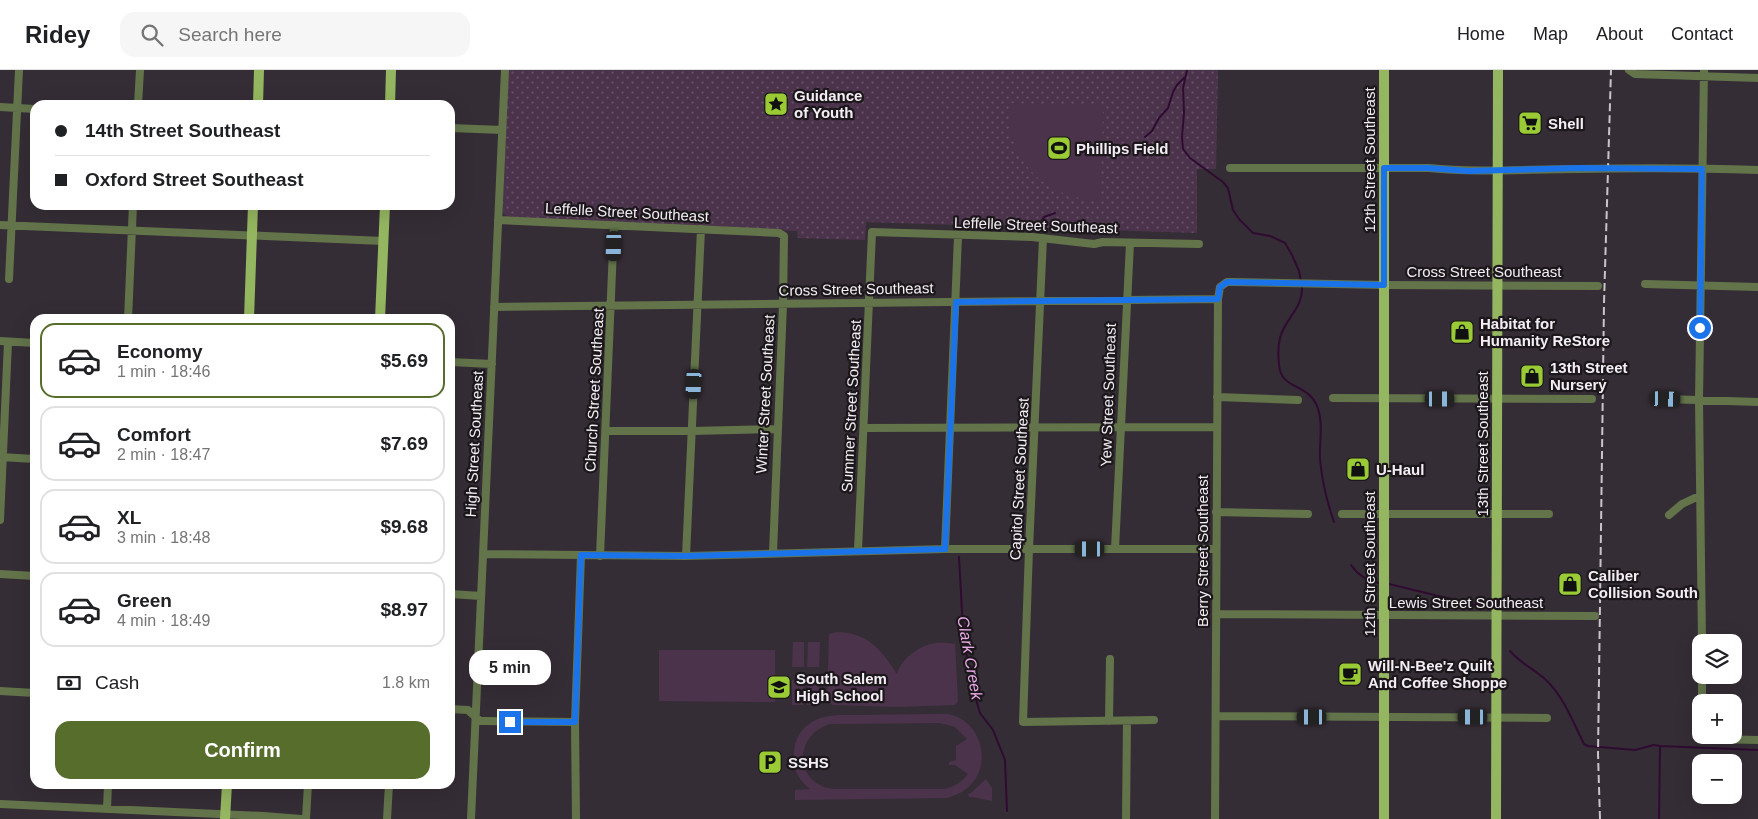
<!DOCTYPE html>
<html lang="en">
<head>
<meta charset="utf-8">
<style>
  body { margin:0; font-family:Helvetica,sans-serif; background:#f6f6f6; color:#202124; height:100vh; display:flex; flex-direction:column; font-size:19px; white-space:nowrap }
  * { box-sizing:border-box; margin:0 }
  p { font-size:16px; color:#757577 }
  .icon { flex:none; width:28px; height:28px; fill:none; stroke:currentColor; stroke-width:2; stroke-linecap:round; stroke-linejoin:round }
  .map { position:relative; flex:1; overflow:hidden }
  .drawer { position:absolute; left:30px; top:244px; width:425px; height:475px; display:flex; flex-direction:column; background:#fff; border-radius:15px; box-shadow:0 5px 20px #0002 }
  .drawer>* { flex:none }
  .top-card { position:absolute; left:30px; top:30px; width:425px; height:110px; border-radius:15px; box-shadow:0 5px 20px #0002; display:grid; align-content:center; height:110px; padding:0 25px; background:#fff }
  .buttons { position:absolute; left:1692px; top:564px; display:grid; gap:10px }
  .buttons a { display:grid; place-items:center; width:50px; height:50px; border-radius:10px; background:#fff; box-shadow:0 5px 20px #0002; font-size:25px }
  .end { position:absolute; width:22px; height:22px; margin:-11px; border:6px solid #1a73e8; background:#fff; box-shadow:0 0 0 2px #fff }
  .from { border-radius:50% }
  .bubble { position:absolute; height:35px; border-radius:15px; background:#fff; box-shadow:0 5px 20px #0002; font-size:16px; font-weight:700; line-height:35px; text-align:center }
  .car { position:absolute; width:15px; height:30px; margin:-15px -8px; border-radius:6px; box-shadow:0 0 4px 1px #0007; background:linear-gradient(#222 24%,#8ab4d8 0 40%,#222 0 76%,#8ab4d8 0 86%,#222 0) }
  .top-card b { display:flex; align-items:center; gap:18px; height:48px; font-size:19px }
  .top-card b+b { border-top:1px solid #e0e0e0 }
  .top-card i { width:12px; height:12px; background:#202124 }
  ul { padding:9px 0 0; list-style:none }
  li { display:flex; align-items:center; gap:15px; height:75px; margin:0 10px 8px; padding:0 15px; border:2px solid #e0e0e0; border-radius:15px }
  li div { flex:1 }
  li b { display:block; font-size:19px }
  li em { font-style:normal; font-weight:700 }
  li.on { border-color:#576d2c }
  li>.icon { width:45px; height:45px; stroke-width:1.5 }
  .pay { display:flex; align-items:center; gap:12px; height:55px; padding:0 25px; font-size:19px }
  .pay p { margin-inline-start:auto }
  .button { display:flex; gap:10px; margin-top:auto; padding:10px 25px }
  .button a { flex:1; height:58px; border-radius:15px; background:#576d2c; color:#fff; font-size:20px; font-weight:700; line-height:58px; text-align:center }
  header { display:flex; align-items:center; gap:30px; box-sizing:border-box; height:70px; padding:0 25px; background:#fff; border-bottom:1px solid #e0e0e0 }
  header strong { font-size:24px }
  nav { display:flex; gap:28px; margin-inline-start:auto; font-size:18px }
  .search { width:350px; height:45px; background:#f6f6f6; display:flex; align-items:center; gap:12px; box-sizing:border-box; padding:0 18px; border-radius:15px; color:#757577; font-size:19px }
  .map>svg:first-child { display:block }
</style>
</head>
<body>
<header>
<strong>Ridey</strong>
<div class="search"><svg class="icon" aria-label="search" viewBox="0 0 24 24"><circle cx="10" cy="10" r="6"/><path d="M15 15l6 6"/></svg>Search here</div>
<nav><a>Home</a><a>Map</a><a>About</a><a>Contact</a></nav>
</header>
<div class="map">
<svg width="1758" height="749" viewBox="0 0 1758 749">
  <defs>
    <pattern id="park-dots" width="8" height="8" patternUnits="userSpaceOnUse" patternTransform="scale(1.25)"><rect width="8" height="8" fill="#4c334c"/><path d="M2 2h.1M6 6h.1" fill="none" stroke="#665166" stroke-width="1.8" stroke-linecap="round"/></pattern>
  </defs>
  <rect width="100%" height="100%" fill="#352d35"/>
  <path fill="url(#park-dots)" d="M508,0H1218L1216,99H1197V163L866,152L865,170L798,168L797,161L510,148L504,144L503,140Z"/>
  <path fill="#4c334c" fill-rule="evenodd" d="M1009,33L1100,36L1103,40L1100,130C1045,130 1004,88 1009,33Z
    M837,562C869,563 881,580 897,604C900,591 917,577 931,574C939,572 947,573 955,574L958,631L955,635L898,637L833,635L827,629L829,564Z
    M793,572H804V597H792Z
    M808,572H820L819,597H807Z
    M659,580H775V632L659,631Z
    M792,610H804L803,635H792Z
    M808,610H819L818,635H807Z
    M937,644C942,644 947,643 952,645C980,653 991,690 973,712C966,721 957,725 947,728L795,730V720L810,719C798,710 792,697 794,682C795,666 805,653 821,648C832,644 847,645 859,645C885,645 911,644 937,644ZM940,653L955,657L967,669L956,676V690L949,692V695H955L968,704C962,712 955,716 945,719H834C794,715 793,665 830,654Z
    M986,709L992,718V731L972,727H969L968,724L971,723Z"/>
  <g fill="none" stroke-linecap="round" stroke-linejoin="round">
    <path stroke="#2f0b31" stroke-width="2" d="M1187,0L1183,18L1184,43L1182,67L1183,79L1190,88L1223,112L1228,118L1233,140L1239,149L1253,163L1270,166L1285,173L1292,185L1299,201L1301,212
      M1145,67L1152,61L1159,48L1168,38L1173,22L1177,15L1184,8
      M1039,156L1044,147L1055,143
      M1302,217C1303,239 1285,248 1280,268C1278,276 1278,286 1279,294C1280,320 1308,313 1317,336C1324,353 1319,372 1320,389C1322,411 1327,432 1334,452
      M959,487L963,560L970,609L980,643L993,660L1005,690L1007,741
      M1351,495C1358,505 1366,511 1379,513
      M1389,514L1484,537
      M1510,581C1520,593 1534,599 1546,610C1564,627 1573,652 1584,674L1588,676L1635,680L1654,675L1660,676L1659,749
      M1660,676L1758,680"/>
    <path stroke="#63744b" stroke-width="8" d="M1629,0L1635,4L1758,8
      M138,35L140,0
      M0,37L35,39
      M450,58L502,60
      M1230,98H1429C1478,103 1528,99 1578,99C1638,98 1698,98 1758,100
      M498,150L779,163L784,166L783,234L773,483
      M0,155L383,171
      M1043,168L1029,479L1023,652L1154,650
      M9,209L19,0
      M1645,214L1758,217
      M494,237L1218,229
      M128,249L133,135
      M0,271L35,273
      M450,292L492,294
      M1217,327L1298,330
      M1333,328L1592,329
      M1666,329L1758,332
      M864,358L1216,357
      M606,361H692L777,359
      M0,387L35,389
      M1216,442L1308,444
      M1342,444H1549
      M1669,445L1682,434L1699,426
      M0,450L8,272
      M945,479L958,166
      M1115,479L1130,173
      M858,481L872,162L1032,167L1094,174L1103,172L1199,174
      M483,484L686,486L945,479H1216
      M600,486L614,155
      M686,486L701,159
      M0,504L35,506
      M450,524L481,526
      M1216,544L1595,546
      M1702,572L1699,330L1704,0
      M1702,605V632
      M0,621L35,623
      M450,639L468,640L480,651H483L575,652
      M1216,646L1547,648
      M1109,651L1110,589
      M1706,665L1713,669L1758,670
      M0,734L263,746L301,749
      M107,739L108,714
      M306,749L308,714
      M387,749L389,714
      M471,749L505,0
      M576,749L575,652L581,485
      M1126,749L1127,651
      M1215,749L1218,229L1220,217L1227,212H1233L1384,215L1598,216"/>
    <path stroke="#95b660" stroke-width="10" d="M258,35L259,0
      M390,35L391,0
      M249,249L253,135
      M380,249L385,135
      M225,749L227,714
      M1384,749V0
      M1496,749L1498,0"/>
    <path stroke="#cac4ca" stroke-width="2" stroke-dasharray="8 4" stroke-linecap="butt" d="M1600,749L1598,684L1604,233L1611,0"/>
  </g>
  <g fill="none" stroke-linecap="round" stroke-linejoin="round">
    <path stroke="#1a73e8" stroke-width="6" d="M510,652H575L581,485L686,486L945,479L956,232L1218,229L1220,217L1227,212L1384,215V98H1428L1468,101L1579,98L1702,99L1700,258"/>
  </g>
  <defs>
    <g id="sight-square" transform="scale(1.25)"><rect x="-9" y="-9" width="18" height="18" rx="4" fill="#9acb35" stroke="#1b171a"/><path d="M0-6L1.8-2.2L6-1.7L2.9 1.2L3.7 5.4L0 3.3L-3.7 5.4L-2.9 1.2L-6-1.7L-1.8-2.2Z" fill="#111"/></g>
    <g id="supermarket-square" transform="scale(1.25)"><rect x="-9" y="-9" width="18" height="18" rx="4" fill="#9acb35" stroke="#1b171a"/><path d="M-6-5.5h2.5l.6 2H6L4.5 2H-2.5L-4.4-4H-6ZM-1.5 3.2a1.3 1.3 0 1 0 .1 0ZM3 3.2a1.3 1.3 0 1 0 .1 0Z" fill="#111"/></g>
    <g id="stadium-square" transform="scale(1.25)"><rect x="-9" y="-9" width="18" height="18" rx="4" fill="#9acb35" stroke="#1b171a"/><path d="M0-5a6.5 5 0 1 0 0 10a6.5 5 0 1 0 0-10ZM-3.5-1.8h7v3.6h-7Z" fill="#111"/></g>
    <g id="shop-square" transform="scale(1.25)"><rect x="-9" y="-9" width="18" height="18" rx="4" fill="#9acb35" stroke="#1b171a"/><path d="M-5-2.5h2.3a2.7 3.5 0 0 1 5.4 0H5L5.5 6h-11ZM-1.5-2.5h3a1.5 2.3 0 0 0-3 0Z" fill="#111"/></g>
    <g id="cafe-square" transform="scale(1.25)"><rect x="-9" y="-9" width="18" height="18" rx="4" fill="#9acb35" stroke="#1b171a"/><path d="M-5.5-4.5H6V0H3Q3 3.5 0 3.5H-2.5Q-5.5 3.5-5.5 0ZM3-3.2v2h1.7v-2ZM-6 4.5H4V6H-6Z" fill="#111"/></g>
    <g id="school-square" transform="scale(1.25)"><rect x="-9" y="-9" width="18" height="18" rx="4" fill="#9acb35" stroke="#1b171a"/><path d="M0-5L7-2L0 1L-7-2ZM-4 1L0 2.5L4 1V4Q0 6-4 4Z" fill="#111"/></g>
    <g id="parking-square" transform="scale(1.25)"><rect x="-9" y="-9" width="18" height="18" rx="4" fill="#9acb35" stroke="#1b171a"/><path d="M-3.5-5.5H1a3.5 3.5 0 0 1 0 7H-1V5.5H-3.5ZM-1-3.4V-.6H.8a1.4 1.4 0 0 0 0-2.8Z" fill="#111"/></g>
  </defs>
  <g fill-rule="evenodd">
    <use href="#sight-square" x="776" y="34"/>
    <use href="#supermarket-square" x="1530" y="53"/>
    <use href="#stadium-square" x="1059" y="78"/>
    <use href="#shop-square" x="1462" y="262"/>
    <use href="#shop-square" x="1532" y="306"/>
    <use href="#shop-square" x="1358" y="399"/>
    <use href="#shop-square" x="1570" y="514"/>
    <use href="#cafe-square" x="1350" y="604"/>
    <use href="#school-square" x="779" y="617"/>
    <use href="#parking-square" x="770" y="692"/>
  </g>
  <g text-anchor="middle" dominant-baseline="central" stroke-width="4.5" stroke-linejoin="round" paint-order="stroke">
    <g font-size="15" font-weight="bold" fill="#f4eef4" stroke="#1b171a" text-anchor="start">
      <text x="794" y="25">Guidance<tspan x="794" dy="17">of Youth</tspan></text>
      <text x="1548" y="53">Shell</text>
      <text x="1076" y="78">Phillips Field</text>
      <text x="1480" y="253">Habitat for<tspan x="1480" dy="17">Humanity ReStore</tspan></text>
      <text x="1550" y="297">13th Street<tspan x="1550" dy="17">Nursery</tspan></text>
      <text x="1376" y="399">U-Haul</text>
      <text x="1588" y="505">Caliber<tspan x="1588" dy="17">Collision South</tspan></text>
      <text x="1368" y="595">Will-N-Bee'z Quilt<tspan x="1368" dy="17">And Coffee Shoppe</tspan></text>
      <text x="796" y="608">South Salem<tspan x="796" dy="17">High School</tspan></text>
      <text x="788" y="692">SSHS</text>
    </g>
    <g font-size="15" fill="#f4eef4" stroke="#1b171a">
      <text transform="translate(1369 90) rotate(-90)">12th Street Southeast</text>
      <text transform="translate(627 142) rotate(3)">Leffelle Street Southeast</text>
      <text transform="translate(1036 155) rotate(2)">Leffelle Street Southeast</text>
      <text x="1484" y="201">Cross Street Southeast</text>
      <text transform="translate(856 219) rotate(-1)">Cross Street Southeast</text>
      <text transform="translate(594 320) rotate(-87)">Church Street Southeast</text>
      <text transform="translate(765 324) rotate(-87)">Winter Street Southeast</text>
      <text transform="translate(1108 325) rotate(-88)">Yew Street Southeast</text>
      <text transform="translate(851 336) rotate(-87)">Summer Street Southeast</text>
      <text transform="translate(474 374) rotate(-87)">High Street Southeast</text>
      <text transform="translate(1482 374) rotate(-90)">13th Street Southeast</text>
      <text transform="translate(1019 409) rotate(-87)">Capitol Street Southeast</text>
      <text transform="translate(1202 481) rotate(-90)">Berry Street Southeast</text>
      <text transform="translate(1369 494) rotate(-90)">12th Street Southeast</text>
      <text x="1466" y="532">Lewis Street Southeast</text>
    </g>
    <g font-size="16" font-style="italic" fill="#e9aae9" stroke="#1b171a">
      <text transform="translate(970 588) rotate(80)">Clark Creek</text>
    </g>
  </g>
</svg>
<div class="buttons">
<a><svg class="icon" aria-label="layers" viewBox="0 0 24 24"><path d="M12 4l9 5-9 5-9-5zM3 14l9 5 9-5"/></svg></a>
<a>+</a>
<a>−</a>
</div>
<i class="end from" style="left:1700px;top:258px"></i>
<i class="end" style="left:510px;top:652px"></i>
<div class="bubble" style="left:469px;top:580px;width:82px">5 min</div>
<i class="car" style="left:614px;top:176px;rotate:182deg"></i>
<i class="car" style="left:694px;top:314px;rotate:183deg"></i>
<i class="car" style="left:1440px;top:329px;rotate:90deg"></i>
<i class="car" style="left:1666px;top:329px;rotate:92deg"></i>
<i class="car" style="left:1090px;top:479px;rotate:270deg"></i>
<i class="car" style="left:1312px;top:647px;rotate:270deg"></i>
<i class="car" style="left:1473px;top:647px;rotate:270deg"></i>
<div class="top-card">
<b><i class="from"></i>14th Street Southeast</b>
<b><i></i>Oxford Street Southeast</b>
</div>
<section class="drawer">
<ul>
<li class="on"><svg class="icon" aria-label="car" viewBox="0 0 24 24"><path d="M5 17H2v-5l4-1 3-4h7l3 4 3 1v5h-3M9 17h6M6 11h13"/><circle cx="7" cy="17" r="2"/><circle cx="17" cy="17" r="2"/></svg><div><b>Economy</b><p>1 min · 18:46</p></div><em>$5.69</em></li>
<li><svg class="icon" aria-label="car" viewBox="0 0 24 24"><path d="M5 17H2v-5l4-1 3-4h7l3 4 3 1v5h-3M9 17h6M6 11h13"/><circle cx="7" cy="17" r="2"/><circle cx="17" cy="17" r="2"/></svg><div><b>Comfort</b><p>2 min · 18:47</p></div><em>$7.69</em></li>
<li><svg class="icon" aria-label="car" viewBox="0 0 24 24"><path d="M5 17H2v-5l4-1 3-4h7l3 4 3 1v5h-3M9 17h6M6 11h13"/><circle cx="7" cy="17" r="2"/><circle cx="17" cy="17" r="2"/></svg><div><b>XL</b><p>3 min · 18:48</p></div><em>$9.68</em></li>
<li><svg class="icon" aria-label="car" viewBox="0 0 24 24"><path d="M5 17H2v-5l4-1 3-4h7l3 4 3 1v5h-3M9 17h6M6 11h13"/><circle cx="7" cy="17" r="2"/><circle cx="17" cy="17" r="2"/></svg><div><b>Green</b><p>4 min · 18:49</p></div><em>$8.97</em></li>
</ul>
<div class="pay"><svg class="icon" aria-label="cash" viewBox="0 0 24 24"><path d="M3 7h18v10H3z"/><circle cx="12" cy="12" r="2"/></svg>Cash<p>1.8 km</p></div>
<div class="button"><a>Confirm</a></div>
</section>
</div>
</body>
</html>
